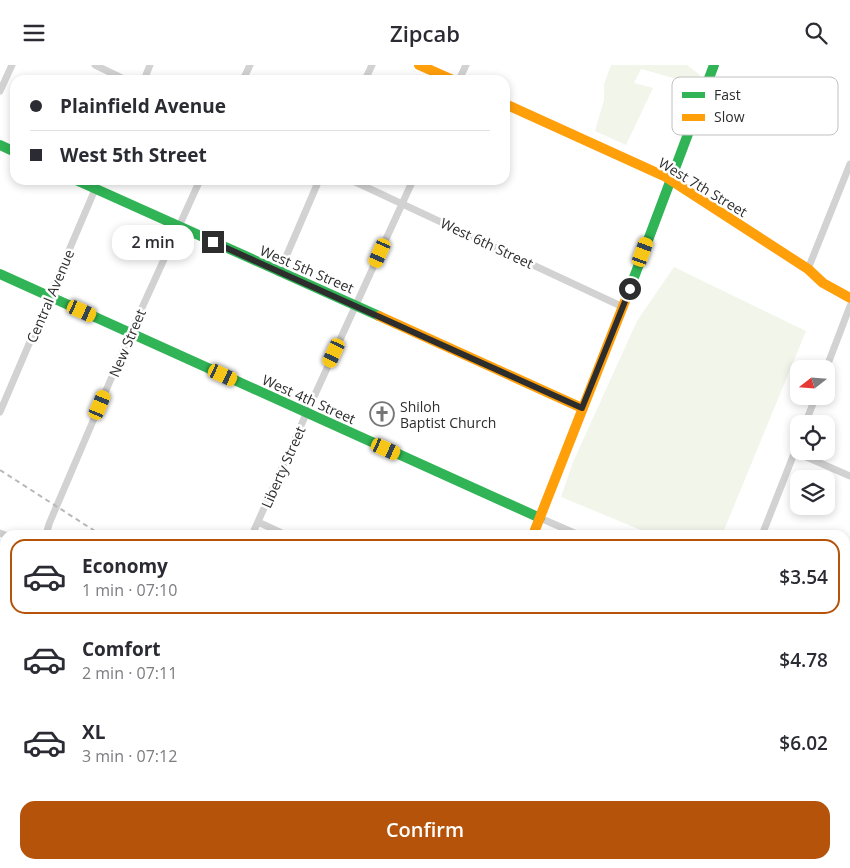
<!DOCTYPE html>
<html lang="en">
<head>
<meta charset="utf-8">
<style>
  body { margin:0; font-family:"Open Sans",sans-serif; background:#f2f2f3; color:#2b2b33; height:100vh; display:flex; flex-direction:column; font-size:19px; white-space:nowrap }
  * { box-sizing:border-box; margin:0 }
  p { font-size:16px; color:#7c7c81 }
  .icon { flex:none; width:28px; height:28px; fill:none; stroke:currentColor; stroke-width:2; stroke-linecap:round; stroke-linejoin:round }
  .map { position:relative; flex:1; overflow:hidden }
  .side { position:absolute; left:0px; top:465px; width:850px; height:339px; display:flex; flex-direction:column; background:#fff; border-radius:15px 15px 0 0; box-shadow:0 2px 8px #0003 }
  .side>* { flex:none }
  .banner { position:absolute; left:10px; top:10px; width:500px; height:110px; border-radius:15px; box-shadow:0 2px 8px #0003; display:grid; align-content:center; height:110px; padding:0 20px; background:#fff }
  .needle { width:32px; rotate:253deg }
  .controls { position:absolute; left:790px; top:295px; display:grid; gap:10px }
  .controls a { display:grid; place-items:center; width:45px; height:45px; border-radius:10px; background:#fff; box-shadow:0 2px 8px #0003; font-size:25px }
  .end { position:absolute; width:22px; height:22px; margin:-11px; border:6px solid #2d2d2d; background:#fff; box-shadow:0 0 0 2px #fff }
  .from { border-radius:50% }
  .bubble { position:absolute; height:35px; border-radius:15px; background:#fff; box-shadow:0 2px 8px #0003; font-size:16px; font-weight:600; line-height:35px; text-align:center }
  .car { position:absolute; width:15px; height:30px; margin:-15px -8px; border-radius:6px; box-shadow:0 0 4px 1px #0007; background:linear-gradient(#f5c518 24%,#345 0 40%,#f5c518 0 76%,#345 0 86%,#f5c518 0) }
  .banner b { display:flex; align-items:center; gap:18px; height:48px; font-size:19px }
  .banner b+b { border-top:1px solid #e1e1e2 }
  .banner i { width:12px; height:12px; background:#2b2b33 }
  ul { padding:9px 0 0; list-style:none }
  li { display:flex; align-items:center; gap:15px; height:75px; margin:0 10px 8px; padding:0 10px; border:2px solid transparent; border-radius:15px }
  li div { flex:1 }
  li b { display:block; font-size:19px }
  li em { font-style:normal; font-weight:600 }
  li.selected { border-color:#b45309 }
  li>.icon { width:45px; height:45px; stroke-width:1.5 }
  .button { display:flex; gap:10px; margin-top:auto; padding:10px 20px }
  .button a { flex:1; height:58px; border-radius:15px; background:#b45309; color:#fff; font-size:20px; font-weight:600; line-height:58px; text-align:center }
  header { display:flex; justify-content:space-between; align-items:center; height:65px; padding:0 20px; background:#fff; font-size:22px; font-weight:600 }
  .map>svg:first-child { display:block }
</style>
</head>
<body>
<header><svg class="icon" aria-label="menu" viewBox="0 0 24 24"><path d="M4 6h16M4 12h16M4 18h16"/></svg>Zipcab<svg class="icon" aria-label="search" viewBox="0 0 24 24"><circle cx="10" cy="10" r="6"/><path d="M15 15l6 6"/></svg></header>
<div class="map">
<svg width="850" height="803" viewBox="0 0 850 803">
  <rect width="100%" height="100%" fill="#fff"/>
  <path fill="#f1f5ea" d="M611,0H687L700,10L695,19L641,4L634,18L653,23L626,80L595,66L604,35V19Z
    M674,202L806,266L722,470H653L561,432L573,397L637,256Z
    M0,764L5,771V799H32L38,803H3L0,800Z
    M459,799H586L593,803H457Z"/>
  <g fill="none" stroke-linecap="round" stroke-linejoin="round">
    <path stroke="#d5eaf3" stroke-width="12" d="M0,789L4,792
      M18,800L26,803"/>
    <path stroke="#d2d2d2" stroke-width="7" d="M95,0L126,15
      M144,15L150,0
      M243,15L250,0
      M365,15L372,0
      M459,15L466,0
      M0,26L12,0
      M351,115L623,242
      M808,204L850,99
      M279,208L319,115
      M826,304L850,241
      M0,347L99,115
      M805,359L816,331
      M795,387L850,411
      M540,453L579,470
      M258,457L286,470
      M0,468L5,470
      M46,470L49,459L131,267L200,115
      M252,470L307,347L413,115
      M762,470L799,376
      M0,581L5,569
      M845,589L850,591
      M845,724L850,726
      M735,799L744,803
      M789,799L790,803
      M794,799L798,803
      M6,803L9,799"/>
    <path stroke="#30b455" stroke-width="10" d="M0,80L15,87
      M76,115L379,251
      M0,209L540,453
      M627,231L714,0
      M0,650L5,653
      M407,803L409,799"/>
    <path stroke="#ff9f0a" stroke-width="10" d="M419,0L453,15
      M505,39L666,112L808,204L823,218L850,233
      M379,251L582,343
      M533,470L627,231
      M236,799L242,803"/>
    <path stroke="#b9b9b9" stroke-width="2" stroke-dasharray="5 4" stroke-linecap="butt" d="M0,405L101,470
      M611,799L618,803"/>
  </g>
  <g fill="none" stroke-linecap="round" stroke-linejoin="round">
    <path stroke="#2d2d2d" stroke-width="6" d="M213,177L582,343L630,224"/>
  </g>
  <defs>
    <g id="church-ring" transform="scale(1.25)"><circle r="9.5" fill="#fff" stroke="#767676" stroke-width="1.5"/><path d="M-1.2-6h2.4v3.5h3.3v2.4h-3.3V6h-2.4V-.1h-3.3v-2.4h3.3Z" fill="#767676"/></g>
  </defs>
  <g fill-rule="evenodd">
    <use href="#church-ring" x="382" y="349"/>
  </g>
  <g text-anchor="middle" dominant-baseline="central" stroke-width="5" stroke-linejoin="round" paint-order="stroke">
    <g font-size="14" fill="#2d2d2d" stroke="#fff">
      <text transform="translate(703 122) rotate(31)">West 7th Street</text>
      <text transform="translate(487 178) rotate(25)">West 6th Street</text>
      <text transform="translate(307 204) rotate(23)">West 5th Street</text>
      <text transform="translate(50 231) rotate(-67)">Central Avenue</text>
      <text transform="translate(127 278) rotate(-67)">New Street</text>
      <text transform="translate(309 334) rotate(24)">West 4th Street</text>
      <text transform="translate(283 402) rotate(-66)">Liberty Street</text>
    </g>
    <g font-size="14" fill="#2d2d2d" stroke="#fff" text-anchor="start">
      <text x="400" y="341">Shiloh<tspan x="400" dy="16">Baptist Church</tspan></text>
    </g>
  </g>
  <rect x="672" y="12" width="166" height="58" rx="8" fill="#fff" stroke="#c0c0c0" stroke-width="1"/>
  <rect x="682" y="27" width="23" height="6" fill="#30b455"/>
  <rect x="682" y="49" width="23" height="7" fill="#ff9f0a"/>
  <g font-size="14" fill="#2d2d2d">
    <text x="714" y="35">Fast</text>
    <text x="714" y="57">Slow</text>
  </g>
</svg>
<div class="controls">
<a><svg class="needle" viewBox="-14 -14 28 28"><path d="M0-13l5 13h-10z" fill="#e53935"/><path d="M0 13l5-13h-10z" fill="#7c7c81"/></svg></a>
<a><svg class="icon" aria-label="locate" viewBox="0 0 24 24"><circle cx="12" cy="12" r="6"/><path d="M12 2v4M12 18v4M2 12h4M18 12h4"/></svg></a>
<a><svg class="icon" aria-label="layers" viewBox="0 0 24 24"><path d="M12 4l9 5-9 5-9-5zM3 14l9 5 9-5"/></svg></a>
</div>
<i class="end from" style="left:630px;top:224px"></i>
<i class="end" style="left:213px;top:177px"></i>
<div class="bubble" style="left:112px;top:160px;width:82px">2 min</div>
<i class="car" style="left:643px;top:187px;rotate:20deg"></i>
<i class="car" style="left:380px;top:188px;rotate:204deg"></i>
<i class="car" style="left:82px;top:246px;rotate:114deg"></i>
<i class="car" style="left:334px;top:288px;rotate:205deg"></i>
<i class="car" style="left:223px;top:310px;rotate:115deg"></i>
<i class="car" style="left:100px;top:340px;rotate:23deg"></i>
<i class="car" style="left:386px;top:384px;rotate:114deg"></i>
<div class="banner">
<b><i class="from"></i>Plainfield Avenue</b>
<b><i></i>West 5th Street</b>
</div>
<section class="side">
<ul>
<li class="selected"><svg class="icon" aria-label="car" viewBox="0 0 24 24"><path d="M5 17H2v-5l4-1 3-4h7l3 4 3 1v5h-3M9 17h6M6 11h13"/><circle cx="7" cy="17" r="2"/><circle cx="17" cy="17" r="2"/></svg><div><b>Economy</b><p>1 min · 07:10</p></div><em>$3.54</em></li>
<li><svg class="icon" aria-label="car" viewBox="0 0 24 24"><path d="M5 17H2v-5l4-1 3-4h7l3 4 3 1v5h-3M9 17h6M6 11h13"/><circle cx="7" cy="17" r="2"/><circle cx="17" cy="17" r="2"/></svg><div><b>Comfort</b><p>2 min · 07:11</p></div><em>$4.78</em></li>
<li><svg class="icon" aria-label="car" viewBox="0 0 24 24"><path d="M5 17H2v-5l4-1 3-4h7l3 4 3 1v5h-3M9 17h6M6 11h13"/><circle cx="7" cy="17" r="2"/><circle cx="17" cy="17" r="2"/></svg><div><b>XL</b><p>3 min · 07:12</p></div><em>$6.02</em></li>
</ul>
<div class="button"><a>Confirm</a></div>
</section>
</div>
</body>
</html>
